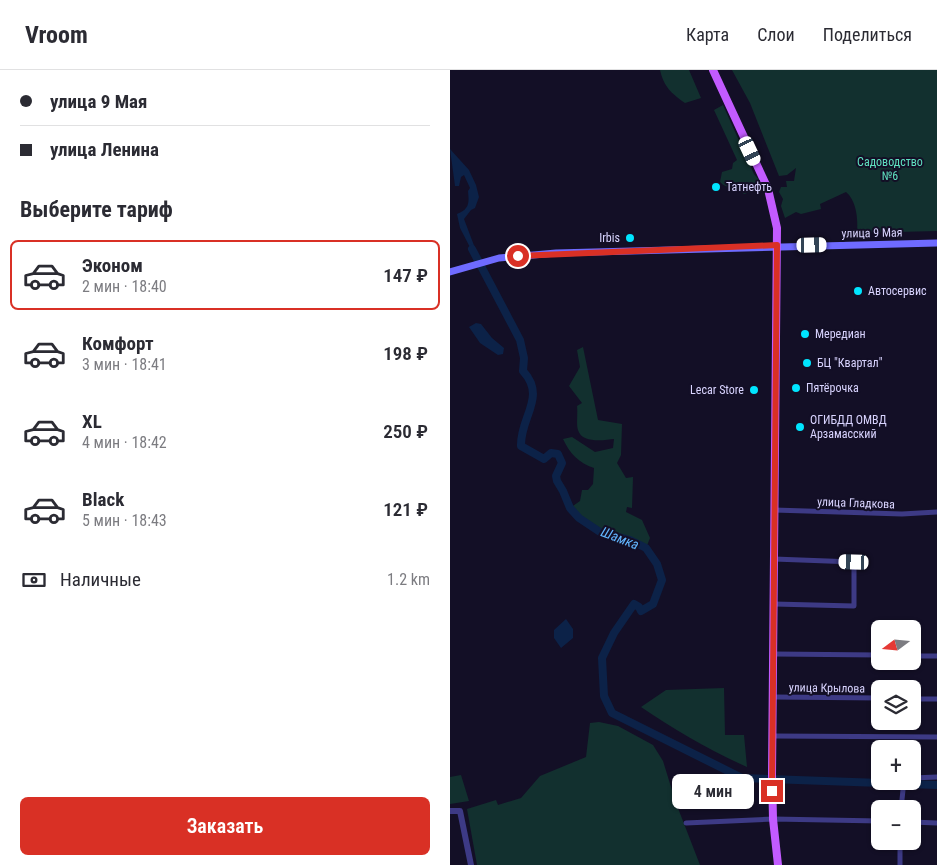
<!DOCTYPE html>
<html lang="ru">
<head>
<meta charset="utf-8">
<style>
  body { margin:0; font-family:"Roboto Condensed",sans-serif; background:#f2f2f3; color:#2b2b33; height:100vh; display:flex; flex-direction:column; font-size:19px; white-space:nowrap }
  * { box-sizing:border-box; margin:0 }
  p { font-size:16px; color:#7c7c81 }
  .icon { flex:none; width:28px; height:28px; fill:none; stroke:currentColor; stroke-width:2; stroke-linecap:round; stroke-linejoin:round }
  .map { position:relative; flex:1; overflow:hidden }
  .side { display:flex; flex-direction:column; background:#fff; width:450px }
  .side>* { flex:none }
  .hud { display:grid; align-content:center; height:110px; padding:0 20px; background:#fff }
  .needle { width:32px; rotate:254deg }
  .tools { position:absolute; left:421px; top:550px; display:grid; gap:10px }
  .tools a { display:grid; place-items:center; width:50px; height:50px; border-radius:8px; background:#fff; box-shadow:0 1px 4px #0004; font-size:25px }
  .end { position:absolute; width:22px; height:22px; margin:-11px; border:6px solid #d93025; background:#fff; box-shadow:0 0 0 2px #fff }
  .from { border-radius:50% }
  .bubble { position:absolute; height:35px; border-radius:8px; background:#fff; box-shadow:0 1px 4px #0004; font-size:16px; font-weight:600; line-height:35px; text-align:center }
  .car { position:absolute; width:15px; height:30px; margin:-15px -8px; border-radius:6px; box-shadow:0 0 4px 1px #0007; background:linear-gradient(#fff 24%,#345 0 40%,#fff 0 76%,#345 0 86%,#fff 0) }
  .hud b { display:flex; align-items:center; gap:18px; height:48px; font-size:19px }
  .hud b+b { border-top:1px solid #e1e1e2 }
  .hud i { width:12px; height:12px; background:#2b2b33 }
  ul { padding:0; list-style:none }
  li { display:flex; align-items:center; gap:15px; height:70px; margin:0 10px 8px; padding:0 10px; border:2px solid transparent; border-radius:8px }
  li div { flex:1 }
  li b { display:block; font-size:19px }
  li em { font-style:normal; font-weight:600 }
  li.active { border-color:#d93025 }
  li>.icon { width:45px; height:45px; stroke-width:1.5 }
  h2 { padding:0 20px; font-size:22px; line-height:60px }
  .pay { display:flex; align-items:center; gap:12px; height:55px; padding:0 20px; font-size:19px }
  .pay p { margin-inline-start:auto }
  .cta { display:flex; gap:10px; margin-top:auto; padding:10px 20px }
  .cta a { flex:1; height:58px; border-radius:8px; background:#d93025; color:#fff; font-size:20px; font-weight:600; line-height:58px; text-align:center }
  header { display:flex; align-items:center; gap:30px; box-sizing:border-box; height:70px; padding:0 25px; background:#fff; border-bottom:1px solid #e1e1e2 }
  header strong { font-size:24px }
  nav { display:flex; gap:28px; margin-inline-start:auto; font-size:18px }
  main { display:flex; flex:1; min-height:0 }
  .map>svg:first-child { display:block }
</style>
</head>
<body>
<header>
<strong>Vroom</strong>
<nav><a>Карта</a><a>Слои</a><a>Поделиться</a></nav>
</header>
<main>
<section class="side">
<div class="hud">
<b><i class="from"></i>улица 9 Мая</b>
<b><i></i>улица Ленина</b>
</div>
<h2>Выберите тариф</h2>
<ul>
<li class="active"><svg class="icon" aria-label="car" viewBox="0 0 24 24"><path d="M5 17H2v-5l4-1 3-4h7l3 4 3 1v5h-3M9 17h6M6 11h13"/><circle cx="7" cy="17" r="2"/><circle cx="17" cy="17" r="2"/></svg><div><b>Эконом</b><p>2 мин · 18:40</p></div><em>147 ₽</em></li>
<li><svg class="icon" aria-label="car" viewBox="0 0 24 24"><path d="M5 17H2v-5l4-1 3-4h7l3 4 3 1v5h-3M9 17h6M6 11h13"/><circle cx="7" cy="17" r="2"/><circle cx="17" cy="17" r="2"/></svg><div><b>Комфорт</b><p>3 мин · 18:41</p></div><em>198 ₽</em></li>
<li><svg class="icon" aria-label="car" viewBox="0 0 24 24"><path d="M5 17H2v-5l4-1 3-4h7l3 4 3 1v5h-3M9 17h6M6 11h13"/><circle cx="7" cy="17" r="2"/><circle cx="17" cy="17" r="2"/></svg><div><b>XL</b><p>4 мин · 18:42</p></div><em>250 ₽</em></li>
<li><svg class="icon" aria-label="car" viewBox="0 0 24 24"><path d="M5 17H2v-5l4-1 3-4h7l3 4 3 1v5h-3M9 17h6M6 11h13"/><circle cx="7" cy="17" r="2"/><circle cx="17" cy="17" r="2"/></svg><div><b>Black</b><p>5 мин · 18:43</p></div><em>121 ₽</em></li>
</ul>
<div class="pay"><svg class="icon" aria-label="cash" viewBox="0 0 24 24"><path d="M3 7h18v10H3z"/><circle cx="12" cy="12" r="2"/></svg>Наличные<p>1.2 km</p></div>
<div class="cta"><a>Заказать</a></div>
</section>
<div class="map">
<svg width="487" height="795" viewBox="0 0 487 795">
  <rect width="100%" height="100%" fill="#130f26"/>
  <path fill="#12302f" d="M210,0H239L251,28L235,33C221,23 214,17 210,0Z
    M282,0H487V161L407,163C408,150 407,131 396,122L370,134L371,139L351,144L346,142L335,148L331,136L333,129L329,122L331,117H337L336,111H344L346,98L337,105L329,106L300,33Z
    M273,35L304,104L310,111V119L294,124C288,117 277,120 270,112L272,102L282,99L283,93L287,90L264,40Z
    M133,277L148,350L172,354L171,385L167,393L176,408L183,407L182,438L177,437L176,442L192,450L200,468L196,478C163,462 147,467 120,438L130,431L132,420H138L143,414L144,398C129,393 120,384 113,369L122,367L145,382L163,378L164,369C155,370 132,374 128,360C126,354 128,343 127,336L132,333L119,316L130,297L127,280Z
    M274,618L275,665H294L297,697C259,680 225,660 191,637L216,620Z
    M149,652L168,656L203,675L213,691L226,733L250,795H27L17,739L46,730L48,735L71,728L90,706L136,687L140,653Z
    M11,705L19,731L0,734V707Z"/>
  <path fill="#0c2248" d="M0,79L19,100L26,115L29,127L25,138L21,140L14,149L28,186L25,187L10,158L7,144C20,139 19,132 18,121L20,118L14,105L11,107L9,116H5Z
    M26,253L31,254L42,268L54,278L53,284L48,285L30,273L19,257Z
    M116,549L123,559V568L111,578L104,568V560Z"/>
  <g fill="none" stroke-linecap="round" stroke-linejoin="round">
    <path stroke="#0c2248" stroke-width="8" d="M22,179L70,270L74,288L73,301C97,327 70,347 71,376L94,389L101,383L108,384L112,393L106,406L107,411L113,421L120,438L129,448L150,462L180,470L196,478L207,494L212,510L203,534L191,541L189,537L184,534L164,563L152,588L154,626L162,643L292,708L487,715"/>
    <path stroke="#3d3a85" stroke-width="5" d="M324,440L452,444L487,442
      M324,534L404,536V492L324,489
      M324,584L430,585
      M462,586H487
      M324,627L430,628
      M462,629H487
      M323,666L487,667
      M462,708L487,707
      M451,739L453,720
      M462,752L487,753
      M236,753L323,749L430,751
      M450,795V771"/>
    <path stroke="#3d3a85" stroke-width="6" d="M0,741H10L21,795"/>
    <path stroke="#6f6bff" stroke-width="7" d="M0,202L49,188L106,183L487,173"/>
    <path stroke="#c25bff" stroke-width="8" d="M263,0L318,119L327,158L322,705L323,749L328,795"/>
  </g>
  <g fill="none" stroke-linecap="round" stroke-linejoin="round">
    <path stroke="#d93025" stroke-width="6" d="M68,186L327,175L322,721"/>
  </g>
  <g fill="#00e5ff" stroke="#130f26" stroke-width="2">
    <circle cx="266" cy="117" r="5"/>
    <circle cx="180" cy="168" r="5"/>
    <circle cx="408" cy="221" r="5"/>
    <circle cx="355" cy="264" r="5"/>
    <circle cx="357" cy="293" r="5"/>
    <circle cx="346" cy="318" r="5"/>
    <circle cx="304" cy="320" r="5"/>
    <circle cx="350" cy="357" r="5"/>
  </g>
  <g text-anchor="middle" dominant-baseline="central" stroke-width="4" stroke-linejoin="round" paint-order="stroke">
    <g font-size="12" fill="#5fe0c0" stroke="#130f26">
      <text x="440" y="92">Садоводство<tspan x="440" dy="14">№6</tspan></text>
    </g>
    <g font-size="12" fill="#d9d4ff" stroke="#130f26" text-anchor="start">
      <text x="276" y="117">Татнефть</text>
      <text x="170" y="168" text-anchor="end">Irbis</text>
      <text x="418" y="221">Автосервис</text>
      <text x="365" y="264">Мередиан</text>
      <text x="367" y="293">БЦ "Квартал"</text>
      <text x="356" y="318">Пятёрочка</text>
      <text x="294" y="320" text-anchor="end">Lecar Store</text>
      <text x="360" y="350">ОГИБДД ОМВД<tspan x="360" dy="14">Арзамасский</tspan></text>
    </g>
    <g font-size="12" fill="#d9d4ff" stroke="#130f26">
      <text transform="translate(422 163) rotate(-1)">улица 9 Мая</text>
      <text transform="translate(406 433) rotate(2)">улица Гладкова</text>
      <text transform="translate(377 618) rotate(1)">улица Крылова</text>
    </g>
    <g font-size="14" font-style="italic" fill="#62b6ff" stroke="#130f26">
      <text transform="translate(170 468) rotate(21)">Шамка</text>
    </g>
  </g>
</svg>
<div class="tools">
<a><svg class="needle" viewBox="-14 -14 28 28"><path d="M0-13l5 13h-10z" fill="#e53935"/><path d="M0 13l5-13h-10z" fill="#7c7c81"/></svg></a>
<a><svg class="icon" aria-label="layers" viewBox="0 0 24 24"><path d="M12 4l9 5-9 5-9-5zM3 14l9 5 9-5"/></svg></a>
<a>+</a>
<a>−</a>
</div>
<i class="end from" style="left:68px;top:186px"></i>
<i class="end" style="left:322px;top:721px"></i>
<div class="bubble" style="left:222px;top:704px;width:82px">4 мин</div>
<i class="car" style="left:300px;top:81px;rotate:155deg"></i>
<i class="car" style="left:362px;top:175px;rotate:89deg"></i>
<i class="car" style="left:404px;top:492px;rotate:272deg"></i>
</div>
</main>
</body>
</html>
